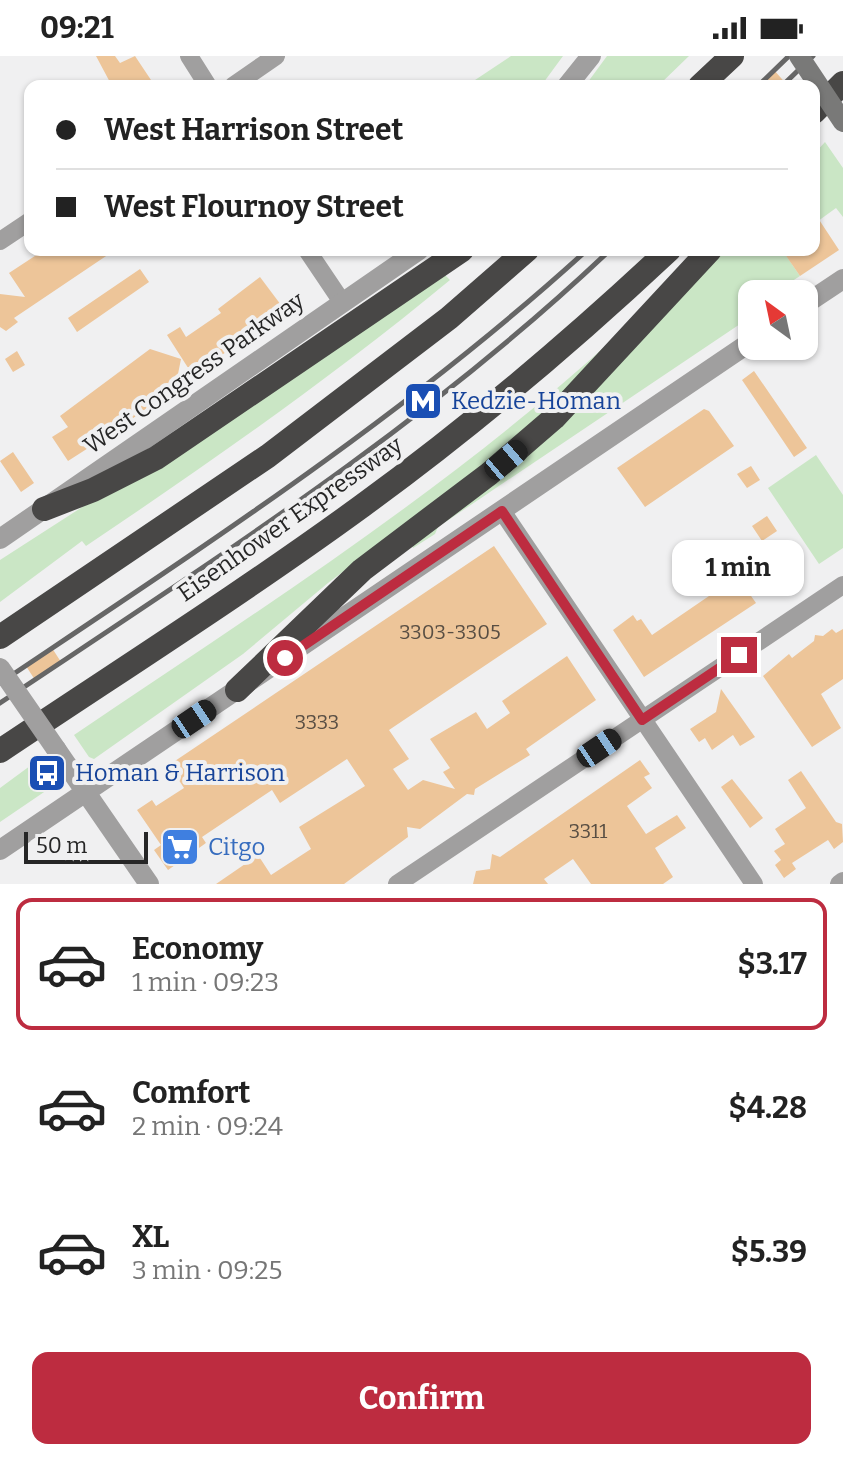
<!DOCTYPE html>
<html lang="en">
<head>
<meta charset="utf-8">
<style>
  body { margin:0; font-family:Bitter,serif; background:#f6f6f6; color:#222; height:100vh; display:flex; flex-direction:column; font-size:30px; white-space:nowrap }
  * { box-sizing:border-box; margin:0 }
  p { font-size:26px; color:#767676 }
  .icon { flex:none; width:44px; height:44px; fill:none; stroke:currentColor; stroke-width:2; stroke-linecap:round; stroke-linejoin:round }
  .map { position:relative; height:828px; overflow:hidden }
  .side { display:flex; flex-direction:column; background:#fff; flex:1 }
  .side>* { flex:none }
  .hud { position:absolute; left:24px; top:24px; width:796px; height:176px; border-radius:16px; box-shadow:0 2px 6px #0004; display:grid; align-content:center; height:176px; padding:0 32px; background:#fff }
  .needle { width:52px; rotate:327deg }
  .tools { position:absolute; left:738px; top:224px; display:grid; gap:16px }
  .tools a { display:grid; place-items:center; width:80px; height:80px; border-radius:16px; background:#fff; box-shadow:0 2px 6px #0004; font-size:40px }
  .scale { position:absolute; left:24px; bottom:20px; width:124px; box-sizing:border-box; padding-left:8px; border:4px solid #262626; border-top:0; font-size:22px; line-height:28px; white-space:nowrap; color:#262626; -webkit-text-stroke:6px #f0f0f1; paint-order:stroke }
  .end { position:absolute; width:36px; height:36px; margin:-18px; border:10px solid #bd2c40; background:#fff; box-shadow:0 0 0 4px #fff }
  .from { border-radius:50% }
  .bubble { position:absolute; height:56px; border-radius:16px; background:#fff; box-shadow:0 2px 6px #0004; font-size:26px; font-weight:700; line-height:56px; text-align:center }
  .car { position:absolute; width:24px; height:48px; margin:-24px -12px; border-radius:10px; box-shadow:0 0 6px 2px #0007; background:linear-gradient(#222 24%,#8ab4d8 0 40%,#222 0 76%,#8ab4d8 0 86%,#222 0) }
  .hud b { display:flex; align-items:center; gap:28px; height:76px; font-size:30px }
  .hud b+b { border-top:2px solid #e0e0e0 }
  .hud i { width:20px; height:20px; background:#222 }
  ul { padding:14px 0 0; list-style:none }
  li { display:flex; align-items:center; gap:24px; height:132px; margin:0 16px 12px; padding:0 16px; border:4px solid transparent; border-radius:16px }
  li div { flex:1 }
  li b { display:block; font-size:30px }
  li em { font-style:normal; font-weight:700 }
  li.active { border-color:#bd2c40 }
  li>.icon { width:72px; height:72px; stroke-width:1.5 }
  .action { display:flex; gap:16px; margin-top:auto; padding:16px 32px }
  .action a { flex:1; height:92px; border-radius:16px; background:#bd2c40; color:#fff; font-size:32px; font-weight:700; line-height:92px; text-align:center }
  .status { display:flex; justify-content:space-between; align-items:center; height:56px; padding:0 40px; background:#fff; direction:ltr }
  .status svg { height:22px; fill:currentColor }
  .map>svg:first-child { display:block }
</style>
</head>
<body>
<div class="status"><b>09:21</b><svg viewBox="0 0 49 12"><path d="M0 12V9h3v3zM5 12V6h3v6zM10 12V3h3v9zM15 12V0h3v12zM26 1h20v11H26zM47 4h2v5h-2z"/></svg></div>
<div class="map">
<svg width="843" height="828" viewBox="0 0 843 828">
  <rect width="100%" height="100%" fill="#f0f0f1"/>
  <path fill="#cae6c5" d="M511,0H563L541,30H466Z
    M607,0H689L658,30H585Z
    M825,86L843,112V161L836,152L814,168V98Z
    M718,194H789L785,198L800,220L780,233L782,238H752V260L438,471L435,478L413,492L412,489Z
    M444,218L450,224C334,320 211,406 86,490L82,485L0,546V504Z
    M613,283L616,288L503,394L328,527L243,598L94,703L89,701L74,679C259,554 448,434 613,283Z
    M816,399L843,439V492L819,508L768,432Z
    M34,707L50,732L0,766V732Z"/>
  <path fill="#edc599" d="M96,0H115L120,7L135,0L155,30H112Z
    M774,14L788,30H758Z
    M814,156L839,194L800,220L782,194H814Z
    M44,194H115L14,262L18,266L6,275L0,271V238L25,241L9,217Z
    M140,213L149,226L77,276L68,262Z
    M260,221L287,257L192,318L167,279L180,271L186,281L221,257L218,253Z
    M150,293L181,303L174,338L168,336L111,379L98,378L96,387L68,405L52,381L68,371L60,360Z
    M17,295L25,309L13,316L5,303Z
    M754,315L807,392L794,401L742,324Z
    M704,353L709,355L734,390L645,451L617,412Z
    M13,396L34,427L21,436L0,405Z
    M751,410L760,424L747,432L737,418Z
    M767,460L777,475L762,485L752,470Z
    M768,485L794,524L778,534L752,496Z
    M690,487L698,500L686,508L678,495Z
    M494,490L547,568L389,674L409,703L393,713L408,734L423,724L455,733L443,716L450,712L430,683L476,656L487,673L510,657L502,645L567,600L596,644L526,693L530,699L475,733L474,739L467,738L420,773L407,771L408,781L344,828H216L258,799L271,819L311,793L299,771L365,730L347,703L280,747L272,734L202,781L206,787L168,814L154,794L161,789L137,754L152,744L156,750L184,732L169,709Z
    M730,510L756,547L644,621L613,574L633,559L637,565L641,563L652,579L709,540L701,529Z
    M832,573L836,577L843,573V623L821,638L841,672L812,691L763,620L789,598L792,602L814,585L815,579L823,580Z
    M52,592L61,606L35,624L26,610Z
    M721,633L755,681L740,690L733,679L712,694L705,682L699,686L690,673L716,656Z
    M640,704L650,718L644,721L652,732L627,750L646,778L677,759L686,772L655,792L673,821L663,828H591L573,803L544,823L548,828H473L476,815L490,813L492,798L500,801Z
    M801,715L836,766L842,768L843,786L834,793L828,784L792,807L796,813L784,822L775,809L781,804L774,795L785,788L775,773L806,752L788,724Z
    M732,723L763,762L750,772L721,731Z"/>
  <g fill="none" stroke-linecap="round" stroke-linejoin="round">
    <path stroke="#a09f9f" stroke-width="18" d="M189,0L208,30
      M233,30L276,0
      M0,185L30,165
      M307,194L342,246
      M502,455L754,828
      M397,828L843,529
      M839,828L843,825"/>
    <path stroke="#a09f9f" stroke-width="20" d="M567,30L591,0
      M804,249L843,223
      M0,483L419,194
      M56,693L149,828
      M0,794L752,285"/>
    <path stroke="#484746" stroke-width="24" d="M700,30L732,0
      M814,56L843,27
      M44,453L93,434L156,402L462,194
      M0,581L268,400L449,262L527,194
      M237,634L362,514L489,418L554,362L710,194
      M0,695C121,614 244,536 362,450C469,372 572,285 669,194"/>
    <path stroke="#666" stroke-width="5" d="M758,30L789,0
      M782,30L813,0
      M0,627C203,491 406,359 587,194
      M0,647C211,506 425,370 610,194"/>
    <path stroke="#a09f9f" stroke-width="20" d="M0,612L56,693"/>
    <path stroke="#797978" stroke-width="20" d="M799,0L843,66"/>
  </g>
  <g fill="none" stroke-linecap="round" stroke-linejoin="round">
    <path stroke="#bd2c40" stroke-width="10" d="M285,602L502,455L642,664L739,599"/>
  </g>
  <defs>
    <g id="metro-square" transform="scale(2)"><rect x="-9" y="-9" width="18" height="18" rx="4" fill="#1a4fb4" stroke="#f0f0f1"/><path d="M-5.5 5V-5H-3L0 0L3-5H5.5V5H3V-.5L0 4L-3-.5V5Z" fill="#fff"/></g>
    <g id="bus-square" transform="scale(2)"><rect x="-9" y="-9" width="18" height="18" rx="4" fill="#1a4fb4" stroke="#f0f0f1"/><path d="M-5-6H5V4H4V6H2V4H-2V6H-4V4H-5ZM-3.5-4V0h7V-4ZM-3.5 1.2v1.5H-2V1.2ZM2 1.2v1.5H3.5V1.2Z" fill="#fff"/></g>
    <g id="supermarket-square" transform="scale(2)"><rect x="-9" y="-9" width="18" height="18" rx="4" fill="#3f7fe0" stroke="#f0f0f1"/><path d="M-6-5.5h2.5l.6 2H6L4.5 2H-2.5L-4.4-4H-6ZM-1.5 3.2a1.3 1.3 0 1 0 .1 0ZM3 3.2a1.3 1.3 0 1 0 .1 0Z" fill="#fff"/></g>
  </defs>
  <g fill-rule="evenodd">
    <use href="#metro-square" x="423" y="345"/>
    <use href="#bus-square" x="47" y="717"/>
    <use href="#supermarket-square" x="180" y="791"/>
  </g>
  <g text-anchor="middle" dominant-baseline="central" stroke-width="8" stroke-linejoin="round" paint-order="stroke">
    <g font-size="20" fill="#584e43">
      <text x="450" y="576">3303-3305</text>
      <text x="317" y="666">3333</text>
      <text x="588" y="775">3311</text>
    </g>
    <g font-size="24" fill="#262626" stroke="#f0f0f1">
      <text transform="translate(194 317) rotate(-35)">West Congress Parkway</text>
      <text transform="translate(290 463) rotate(-35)">Eisenhower Expressway</text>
    </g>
    <g font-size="24" fill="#164399" stroke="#f0f0f1" text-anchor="start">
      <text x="451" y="345">Kedzie-Homan</text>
      <text x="75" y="717">Homan &amp; Harrison</text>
    </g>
    <g font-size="24" fill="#366cbe" stroke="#f0f0f1" text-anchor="start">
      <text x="208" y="791">Citgo</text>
    </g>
  </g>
</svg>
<div class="tools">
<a><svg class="needle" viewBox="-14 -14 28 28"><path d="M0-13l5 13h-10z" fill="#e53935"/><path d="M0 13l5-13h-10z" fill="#767676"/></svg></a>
</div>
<div class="scale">50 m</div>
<i class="end from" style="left:285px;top:602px"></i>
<i class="end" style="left:739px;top:599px"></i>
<div class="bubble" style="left:672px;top:484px;width:132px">1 min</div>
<i class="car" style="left:506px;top:404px;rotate:50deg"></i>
<i class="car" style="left:194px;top:663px;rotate:56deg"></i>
<i class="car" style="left:599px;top:692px;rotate:56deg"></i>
<div class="hud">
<b><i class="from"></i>West Harrison Street</b>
<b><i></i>West Flournoy Street</b>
</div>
</div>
<section class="side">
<ul>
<li class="active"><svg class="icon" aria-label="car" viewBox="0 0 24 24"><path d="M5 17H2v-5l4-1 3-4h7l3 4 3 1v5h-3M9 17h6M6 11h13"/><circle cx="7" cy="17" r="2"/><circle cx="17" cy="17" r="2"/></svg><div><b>Economy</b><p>1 min · 09:23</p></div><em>$3.17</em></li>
<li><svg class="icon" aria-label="car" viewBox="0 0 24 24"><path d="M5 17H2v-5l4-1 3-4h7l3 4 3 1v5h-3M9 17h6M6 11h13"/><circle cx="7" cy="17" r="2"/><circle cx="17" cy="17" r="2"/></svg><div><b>Comfort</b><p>2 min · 09:24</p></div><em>$4.28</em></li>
<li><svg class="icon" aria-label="car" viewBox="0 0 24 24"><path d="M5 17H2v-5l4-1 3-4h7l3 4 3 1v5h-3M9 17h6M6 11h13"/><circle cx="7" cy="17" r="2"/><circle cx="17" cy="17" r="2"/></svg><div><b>XL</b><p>3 min · 09:25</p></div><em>$5.39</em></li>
</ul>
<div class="action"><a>Confirm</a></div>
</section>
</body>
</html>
